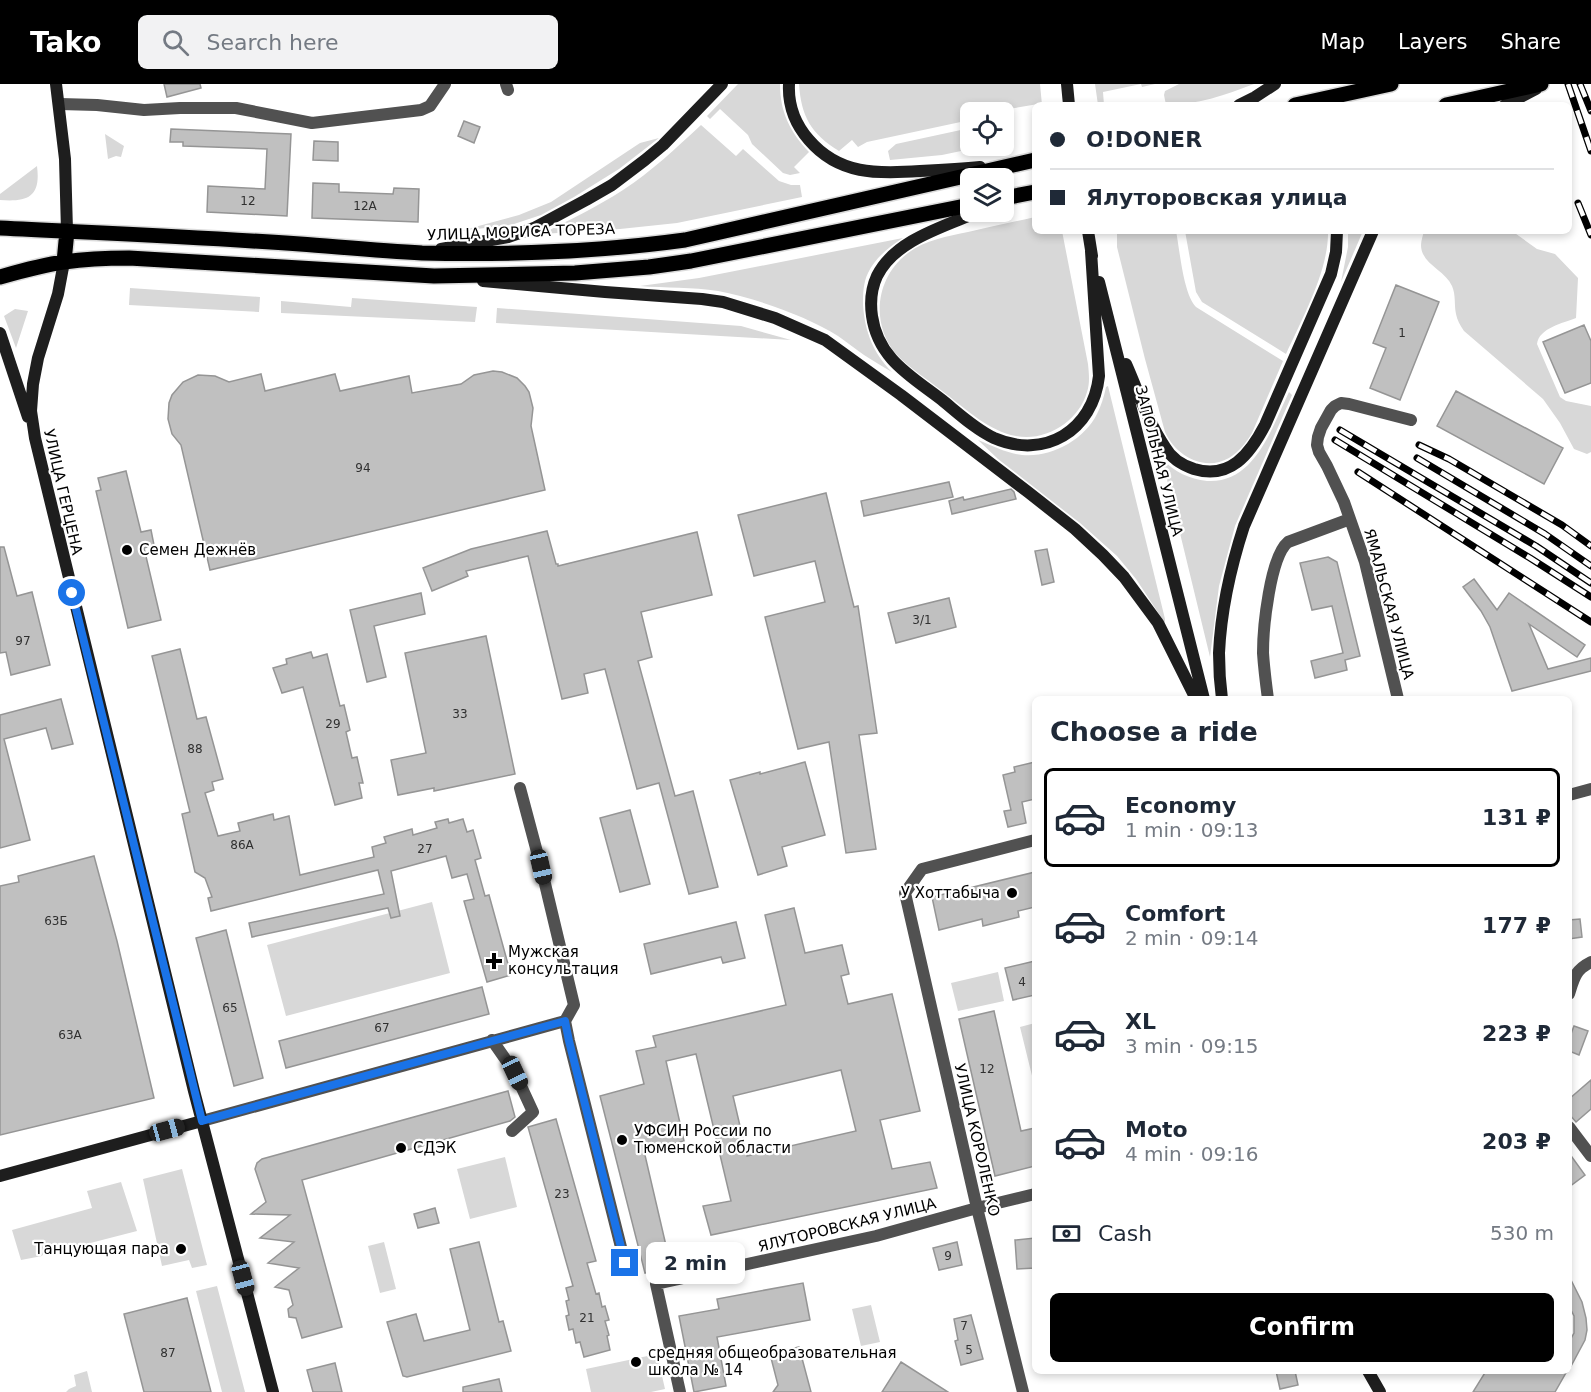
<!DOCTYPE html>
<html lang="en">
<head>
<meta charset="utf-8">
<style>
  body { margin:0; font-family:"DejaVu Sans",sans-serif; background:#f2f2f3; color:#1f2937; height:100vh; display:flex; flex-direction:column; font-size:22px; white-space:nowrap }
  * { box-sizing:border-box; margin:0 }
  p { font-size:20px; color:#747a83 }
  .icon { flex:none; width:33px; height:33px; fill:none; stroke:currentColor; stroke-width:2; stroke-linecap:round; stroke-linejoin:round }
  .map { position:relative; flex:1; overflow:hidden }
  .panel { position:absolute; left:1032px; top:612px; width:540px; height:678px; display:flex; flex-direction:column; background:#fff; border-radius:9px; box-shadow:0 3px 9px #0003 }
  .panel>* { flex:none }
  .top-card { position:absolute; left:1032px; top:18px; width:540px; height:132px; border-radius:9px; box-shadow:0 3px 9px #0003; display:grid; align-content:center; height:132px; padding:0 18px; background:#fff }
  .tools { position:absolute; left:960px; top:18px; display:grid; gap:12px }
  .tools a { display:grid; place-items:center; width:54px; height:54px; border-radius:9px; background:#fff; box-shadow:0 3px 9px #0003; font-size:30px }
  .end { position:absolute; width:27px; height:27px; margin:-14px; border:8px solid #1a73e8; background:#fff; box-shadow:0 0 0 3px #fff }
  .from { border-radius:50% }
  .bubble { position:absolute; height:42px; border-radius:9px; background:#fff; box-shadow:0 3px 9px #0003; font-size:20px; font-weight:800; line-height:42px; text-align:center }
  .car { position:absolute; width:18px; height:36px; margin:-18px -9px; border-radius:8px; box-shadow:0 0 4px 2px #0007; background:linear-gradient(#222 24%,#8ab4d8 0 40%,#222 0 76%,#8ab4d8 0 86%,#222 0) }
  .top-card b { display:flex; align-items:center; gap:21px; height:57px; font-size:22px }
  .top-card b+b { border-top:2px solid #e0e1e3 }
  .top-card i { width:15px; height:15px; background:#1f2937 }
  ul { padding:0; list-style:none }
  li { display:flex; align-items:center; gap:18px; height:99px; margin:0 12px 9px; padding:0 6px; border:3px solid transparent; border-radius:9px }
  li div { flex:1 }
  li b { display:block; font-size:22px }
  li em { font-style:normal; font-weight:800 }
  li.selected { border-color:#000 }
  li>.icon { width:54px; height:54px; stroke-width:1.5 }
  h2 { padding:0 18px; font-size:27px; line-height:72px }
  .pay { display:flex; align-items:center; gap:15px; height:66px; padding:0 18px; font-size:22px }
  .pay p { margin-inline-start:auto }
  .primary-button { display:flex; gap:12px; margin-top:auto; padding:12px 18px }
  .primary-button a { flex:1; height:69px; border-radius:9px; background:#000; color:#fff; font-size:24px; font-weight:800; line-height:69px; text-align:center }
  header { display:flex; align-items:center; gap:36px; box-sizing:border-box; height:84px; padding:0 30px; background:#000; color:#fff }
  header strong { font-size:28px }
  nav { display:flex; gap:33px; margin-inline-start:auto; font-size:21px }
  .search { width:420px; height:54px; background:#f2f2f3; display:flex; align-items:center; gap:15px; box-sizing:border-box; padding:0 21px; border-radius:9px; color:#747a83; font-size:22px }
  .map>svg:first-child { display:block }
</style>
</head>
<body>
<header>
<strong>Tako</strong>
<div class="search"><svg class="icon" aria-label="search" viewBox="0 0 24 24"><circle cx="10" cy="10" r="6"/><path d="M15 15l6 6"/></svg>Search here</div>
<nav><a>Map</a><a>Layers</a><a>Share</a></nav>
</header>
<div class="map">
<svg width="1591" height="1308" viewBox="0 0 1591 1308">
  <rect width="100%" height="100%" fill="#fff"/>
  <path fill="#d8d8d8" d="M738,0H780C780,28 790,48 809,68L794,83L800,89L790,91L783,89L752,60L748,51L720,25L710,35L707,32Z
    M799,0H1040L1042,21L1038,20L997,27V28H970V36L867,58L858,63L852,56L839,67C811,50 801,32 799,0Z
    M1095,0H1155L1142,3L1141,0L1103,8L1104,21H1098Z
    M1179,0H1254C1225,11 1197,21 1166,21L1164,11L1165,7Z
    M701,41L736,72L743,65L779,97L791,101H800L802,113L677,139L620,145L542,150C569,136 597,123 623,106C651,88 676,64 701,41Z
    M970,44V62H981L980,63L942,71L890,76L888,67L896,60Z
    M105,50L124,62L121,73L116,72L108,75Z
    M659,54L619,85L574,113L541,131L511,141L460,147L519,131L551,118L640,59Z
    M37,82C41,113 28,118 0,116V110Z
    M1035,133V147H1062L1088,280C1089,290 1090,299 1087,308C1079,337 1046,358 1016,352C989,347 967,326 946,310C930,297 910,285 896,270C870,239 876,193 908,169C925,156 948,152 968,148C990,143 1013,138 1035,133Z
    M1117,147H1176C1180,167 1183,209 1196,223L1283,277L1252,349C1246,359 1239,368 1229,374C1204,388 1176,372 1165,348L1145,275L1117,163Z
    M1185,147H1328C1329,186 1302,235 1286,270L1202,218L1196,208Z
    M1348,147H1363L1341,198L1348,163Z
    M1424,147H1512L1537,165L1555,170L1578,194L1576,234C1563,239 1539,244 1537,260L1560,313L1566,317L1591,322V368L1587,370L1574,365L1560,339L1543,315L1464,247C1460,241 1457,236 1456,230C1454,220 1456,211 1452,202C1445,186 1421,180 1421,161C1421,157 1423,151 1424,147Z
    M903,154C889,163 875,174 868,189C863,199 863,211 863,221C865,248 873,269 892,288C882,282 873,277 864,271C855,265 847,258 838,252C807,232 755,214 718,207C692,203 666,204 640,202L699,194Z
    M130,204L260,213L259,228L129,221Z
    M352,214L477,223L475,238L281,229V217L351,223Z
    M497,224L741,242L791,256L496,239Z
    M15,225L28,227L16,264L4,232Z
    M1108,302L1165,535V539L1136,495L1117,472L1080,439L998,375L978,356C993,362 1006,369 1022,371C1051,374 1084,356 1097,330C1101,322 1104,313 1106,303Z
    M1289,308L1292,311L1235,442L1219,502L1210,573L1162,375C1175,388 1189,395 1207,397C1255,400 1272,343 1289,308Z
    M432,818L450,889L286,932L267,861Z
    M998,888L1004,917L958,927L951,899Z
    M1035,939V1004L1020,943Z
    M505,1073L517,1123L470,1135L457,1085Z
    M182,1085L207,1181L192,1184L189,1176L162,1182L143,1095Z
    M121,1098L137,1147L71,1164L46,1165L42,1172L21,1176L12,1146L92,1124L87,1107Z
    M384,1158L396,1205L380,1209L368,1162Z
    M217,1202L245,1308H222L196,1207Z
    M871,1221L880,1258L861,1262L852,1225Z
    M657,1270L665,1305L651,1308H591L586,1285Z
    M87,1287L92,1308H66L69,1305L76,1302L74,1291Z"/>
  <path fill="#c0c0c0" stroke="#959595" stroke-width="1.5" fill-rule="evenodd" d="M164,0H200L201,4L167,13Z
    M464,37L480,43L474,59L458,52Z
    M171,45L291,50L287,132L207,128L208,102L265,105L267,65L183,62V58H170Z
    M314,57L338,58V77L313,76Z
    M313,99L339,100V108L393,110L394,104L419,105L418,138L312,134Z
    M1396,201L1439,218L1400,316L1370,304L1386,264L1373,259Z
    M1584,241L1591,257V299L1565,309L1543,258Z
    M493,287L502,288L517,294L525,302L529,308L533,324L531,342L545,406L210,486L181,361L172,350L168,335L169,319L172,311L183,298L198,291L215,292L229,298L261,290L265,307L335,290L340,307L409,292L412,309L461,300L474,291Z
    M1456,307L1563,364L1544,400L1437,342Z
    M126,387L141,448L151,446L154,461L144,464L161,536L128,544L96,407L101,406L98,394Z
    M949,398L953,413L864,432L861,417Z
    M1011,405L1014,408L1016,415L952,430L949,417L963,413L964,416Z
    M826,409L854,523L858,522L877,649L859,651L876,765L846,769L829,658L798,665L765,533L825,518L815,477L754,492L738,431Z
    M547,447L556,480H558V482L697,448L712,511L641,528L652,573L638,577L675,712L693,707L718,803L689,810L659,699L637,705L605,585L584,590L588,609L562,615L528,472L466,487L468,492L432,507L423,484L471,465Z
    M0,463H4L17,512L32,508L50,581L11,591L6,568L0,569Z
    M1047,465L1054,498L1042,501L1035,467Z
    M1328,473L1337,478L1360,572L1345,576L1347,586L1315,594L1311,577L1343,569L1332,522L1312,526L1300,479Z
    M1474,495L1497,526L1509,509L1585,561L1577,573L1529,540L1548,585L1591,574V587L1512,607L1490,543L1481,527L1463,503Z
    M421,509L425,530L374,542L386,593L367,598L350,526Z
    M949,514L956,543L896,559L888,529Z
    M486,552L515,690L434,707V704L398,711L391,676L426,669L405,569Z
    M180,565L197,635L206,633L223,695L212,698L214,706L205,709L218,752L240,747L238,739L273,730L274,736L289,732L300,791L374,773L372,763L386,759L384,753L412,745L413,751L437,744L435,738L448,735L449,739L463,735L467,748L473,746L481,774L475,776L485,812L489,811L511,891L487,898L464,817L474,815L467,790L452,794L446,772L391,787L400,832L391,834L388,824L252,853L249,839L384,810L378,786L211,827L208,814L212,813L205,794L195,788L182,730L190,728L152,572Z
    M311,568L313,574L327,570L340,622L344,621L350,646L346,648L352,674L357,673L363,699H359L362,714L335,721L303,603L282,609L273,584L287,580L286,575Z
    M61,615L73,660L52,665L46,644L4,655L30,756L0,764V631Z
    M805,678L825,751L782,763L787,782L758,791L730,696L760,688V690Z
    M1035,678V715L1022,718L1026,739L1008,743L1004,727L1011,726L1003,691L1015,688L1014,683Z
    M630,726L650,800L620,808L600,734Z
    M94,772L117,857L154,1014L0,1051V802L19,798L18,792Z
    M1035,788V823L1018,827L1019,833L983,842L982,835L939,846L932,813Z
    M794,824L805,869L842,861L849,890L841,892L848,920L892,910L920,1027L880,1036L892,1085L930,1078L937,1104L711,1151L703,1122L731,1117L696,970L666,977L684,1057L644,1067L671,1183L645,1189L600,1012L644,1000L636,967L656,963L653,952L786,921L765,831ZM841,986L856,1047L747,1072L733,1012Z
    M1580,835L1582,853L1569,855V836Z
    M736,838L745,874L723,879L721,873L651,890L644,860Z
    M226,846L263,994L234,1002L196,854Z
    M1035,877V911L1013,916L1005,884Z
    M482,903L489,930L286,984L279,957Z
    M994,927L1021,1047L1035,1044V1082L995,1092L959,935Z
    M1574,942L1588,947L1579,971L1569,967V955Z
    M1591,996V1025L1576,1038L1569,1030V1015Z
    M508,1007L515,1033L510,1037L302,1096L342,1243L302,1254L296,1234L289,1233L288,1225L293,1221L289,1206L275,1203L299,1184L268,1179L294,1158L260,1154L290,1131L251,1130L266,1118L255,1085L257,1079L262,1075Z
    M556,1035L596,1177L587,1179L596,1210L599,1209L602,1223L605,1222L609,1236L605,1237L609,1251L607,1252L610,1266L584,1273L580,1258L576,1259L573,1245L569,1246L566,1232L569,1231L566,1217L569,1216L566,1204L573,1202L528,1043Z
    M1569,1069L1585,1091L1569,1103Z
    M435,1124L439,1139L418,1144L414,1130Z
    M1035,1154V1184L1017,1185L1015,1156Z
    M479,1158L499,1238L503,1237L511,1267L407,1293L403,1292L387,1238L416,1230L424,1257L470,1246L450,1165Z
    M957,1158L962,1181L939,1186L933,1164Z
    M1569,1192L1582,1218L1586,1234L1587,1246L1585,1256L1569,1286V1258L1574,1249V1232L1569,1222Z
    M803,1199L810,1236L717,1253L726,1302L694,1308L679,1232L719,1225L717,1215Z
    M187,1214L211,1308H144L124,1230Z
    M971,1231L983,1275L961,1281L955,1257L958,1256L954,1235Z
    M799,1263L811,1308H773L778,1301L770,1270Z
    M901,1278L948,1308H882Z
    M335,1279L342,1308H313L307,1286Z
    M1276,1287H1295L1298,1301L1280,1305Z
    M1486,1287H1567L1555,1308H1473Z
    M499,1295L502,1308H463V1303Z"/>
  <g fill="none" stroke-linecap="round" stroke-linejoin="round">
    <g stroke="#dbdbdb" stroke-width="18">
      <path id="primary" d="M1295,21L1391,0
        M1446,21L1541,0
        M1004,114L1035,108
        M0,144C100,149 200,153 300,160C340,163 381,167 422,169C510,171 598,168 685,156L1035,76
        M64,178L67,147
        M0,193C21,187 42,181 64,178C85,175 107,174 129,174L434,192L575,189L649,183L691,177L970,121"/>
    </g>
    <path stroke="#515151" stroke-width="12" d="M506,0L508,6
      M60,20L97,21L144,26L180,24H236L312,39L421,26L430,22L445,0
      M1268,615C1266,600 1264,584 1263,569C1263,544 1270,473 1288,458L1350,435
      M1398,615L1365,478L1344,418L1327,382L1319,368L1317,361L1318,353L1321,344L1331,326L1335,322L1341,319L1349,320L1411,336
      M520,704L541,783L574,921L565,937L569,957L625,1179
      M1569,711L1591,705
      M1569,910C1574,894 1575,886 1591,878
      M492,956L515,989L533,1028L512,1047
      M202,1037L565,937
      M1569,1043L1591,1072
      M680,1308L656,1200L876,1152L977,1124L1035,1110
      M1023,1308L977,1124L905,809L922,785L1035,756"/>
    <path stroke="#1e1e1e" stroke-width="12" d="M56,0L65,75L67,147
      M789,0C788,20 795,40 809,56C839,91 877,90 920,87C940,86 960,85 980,83
      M1067,0L1069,21
      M1239,21L1255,13L1275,0
      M1505,21L1536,5
      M978,128C943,143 895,156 877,192C871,205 870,218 872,232C878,275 911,292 942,316C958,329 975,345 994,354C1044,376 1093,347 1099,292L1091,167
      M1088,147L1092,172
      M441,165L508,153L534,144L586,116L612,101L645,76L663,61L722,0
      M64,178L58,210L38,274L33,300L31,327L35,354L194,1007L273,1308
      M483,197L605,208L702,215L723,218L775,234L825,256L901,311L1028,408L1075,445L1103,471L1124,493L1158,539L1196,615
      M1099,198L1204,615
      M0,249L28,333
      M1126,280C1138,307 1148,338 1165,363C1171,374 1182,381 1194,385C1230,396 1250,370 1265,341L1331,190L1336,168L1337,147
      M1222,615C1220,600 1219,584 1219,569C1221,526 1231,482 1244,442L1373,147
      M0,1092L202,1037
      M1368,1287L1380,1308"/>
    <use href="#primary" stroke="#000" stroke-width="15"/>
    <g stroke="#000" stroke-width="7">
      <path id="rail" d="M1568,0L1591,67
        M1580,0L1591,27
        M1578,119L1591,151
        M1340,346L1536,462L1591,499
        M1335,356L1530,474L1591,513
        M1419,361L1449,375L1562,441L1591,462
        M1417,374L1545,450L1591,482
        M1358,388L1591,538"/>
    </g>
    <use href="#rail" stroke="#fff" stroke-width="4.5" stroke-dasharray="14" stroke-linecap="butt"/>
  </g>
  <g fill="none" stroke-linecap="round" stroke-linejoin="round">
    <path stroke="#1a73e8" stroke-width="8" d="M72,509L202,1037L565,937L569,957L625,1179"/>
  </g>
  <g fill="#000" stroke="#fff" stroke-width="2">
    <circle cx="127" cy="466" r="6"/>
    <circle cx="1012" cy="809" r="6"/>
    <path d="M491 868h6v6h6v6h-6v6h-6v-6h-6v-6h6z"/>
    <circle cx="622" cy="1056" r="6"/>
    <circle cx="401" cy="1064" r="6"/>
    <circle cx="181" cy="1165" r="6"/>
    <circle cx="636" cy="1278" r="6"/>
  </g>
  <g text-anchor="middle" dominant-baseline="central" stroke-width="4.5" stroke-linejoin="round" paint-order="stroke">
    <g font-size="12" fill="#303030">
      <text x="248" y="117">12</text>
      <text x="365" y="122">12А</text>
      <text x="1402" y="249">1</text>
      <text x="363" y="384">94</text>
      <text x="922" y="536">3/1</text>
      <text x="23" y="557">97</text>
      <text x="460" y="630">33</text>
      <text x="333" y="640">29</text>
      <text x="195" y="665">88</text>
      <text x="242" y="761">86А</text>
      <text x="425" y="765">27</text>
      <text x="56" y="837">63Б</text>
      <text x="1022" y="898">4</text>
      <text x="230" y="924">65</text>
      <text x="382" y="944">67</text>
      <text x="70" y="951">63А</text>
      <text x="987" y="985">12</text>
      <text x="562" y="1110">23</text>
      <text x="948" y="1172">9</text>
      <text x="587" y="1234">21</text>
      <text x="964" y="1242">7</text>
      <text x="969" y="1266">5</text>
      <text x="168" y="1269">87</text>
    </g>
    <g font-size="15" fill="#000" stroke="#fff">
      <text transform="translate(521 148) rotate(-2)">УЛИЦА МОРИСА ТОРЕЗА</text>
      <text transform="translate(1159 377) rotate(76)">ЗАПОЛЬНАЯ УЛИЦА</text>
      <text transform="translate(63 408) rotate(77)">УЛИЦА ГЕРЦЕНА</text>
      <text transform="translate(1389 520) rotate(75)">ЯМАЛЬСКАЯ УЛИЦА</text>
      <text transform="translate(977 1056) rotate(77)">УЛИЦА КОРОЛЕНКО</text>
      <text transform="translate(847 1141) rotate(-14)">ЯЛУТОРОВСКАЯ УЛИЦА</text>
    </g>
    <g font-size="15" fill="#000" stroke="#fff" text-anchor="start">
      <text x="139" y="466">Семен Дежнёв</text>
      <text x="1000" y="809" text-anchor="end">У Хоттабыча</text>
      <text x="508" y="868">Мужская<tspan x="508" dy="17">консультация</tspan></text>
      <text x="634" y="1047">УФСИН России по<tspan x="634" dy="17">Тюменской области</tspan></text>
      <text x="413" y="1064">СДЭК</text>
      <text x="169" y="1165" text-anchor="end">Танцующая пара</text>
      <text x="648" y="1269">средняя общеобразовательная<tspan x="648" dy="17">школа № 14</tspan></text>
    </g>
  </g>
</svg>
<div class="tools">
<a><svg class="icon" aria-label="locate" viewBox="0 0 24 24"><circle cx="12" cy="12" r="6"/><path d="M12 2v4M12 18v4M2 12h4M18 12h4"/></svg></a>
<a><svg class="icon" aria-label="layers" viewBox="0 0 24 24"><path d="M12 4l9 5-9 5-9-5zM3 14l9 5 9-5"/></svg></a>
</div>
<i class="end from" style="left:72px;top:509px"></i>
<i class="end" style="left:625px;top:1179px"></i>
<div class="bubble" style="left:646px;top:1158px;width:99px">2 min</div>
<i class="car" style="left:541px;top:783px;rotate:167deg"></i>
<i class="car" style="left:515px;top:989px;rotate:155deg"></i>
<i class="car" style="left:167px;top:1046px;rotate:75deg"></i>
<i class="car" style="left:243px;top:1194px;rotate:165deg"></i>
<div class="top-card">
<b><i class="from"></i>O!DONER</b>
<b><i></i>Ялуторовская улица</b>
</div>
<section class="panel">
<h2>Choose a ride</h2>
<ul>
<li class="selected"><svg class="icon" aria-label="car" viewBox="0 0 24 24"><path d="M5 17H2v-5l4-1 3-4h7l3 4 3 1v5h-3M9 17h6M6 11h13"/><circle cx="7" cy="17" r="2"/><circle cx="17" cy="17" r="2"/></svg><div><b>Economy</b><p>1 min · 09:13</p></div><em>131 ₽</em></li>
<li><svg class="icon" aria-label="car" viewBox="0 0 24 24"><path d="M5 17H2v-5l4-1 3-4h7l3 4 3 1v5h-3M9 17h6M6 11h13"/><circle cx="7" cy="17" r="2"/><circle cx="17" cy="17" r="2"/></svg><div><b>Comfort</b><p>2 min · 09:14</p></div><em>177 ₽</em></li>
<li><svg class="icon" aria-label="car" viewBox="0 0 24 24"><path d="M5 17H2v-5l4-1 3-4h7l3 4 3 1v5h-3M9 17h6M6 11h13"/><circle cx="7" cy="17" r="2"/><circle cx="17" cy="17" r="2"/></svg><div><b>XL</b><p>3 min · 09:15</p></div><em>223 ₽</em></li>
<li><svg class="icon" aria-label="car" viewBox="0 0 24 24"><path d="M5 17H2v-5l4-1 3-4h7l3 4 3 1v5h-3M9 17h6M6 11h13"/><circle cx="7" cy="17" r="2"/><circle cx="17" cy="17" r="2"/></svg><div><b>Moto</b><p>4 min · 09:16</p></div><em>203 ₽</em></li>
</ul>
<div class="pay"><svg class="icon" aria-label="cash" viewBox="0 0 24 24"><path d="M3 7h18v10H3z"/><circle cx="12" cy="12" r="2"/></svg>Cash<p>530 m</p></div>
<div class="primary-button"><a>Confirm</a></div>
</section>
</div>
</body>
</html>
